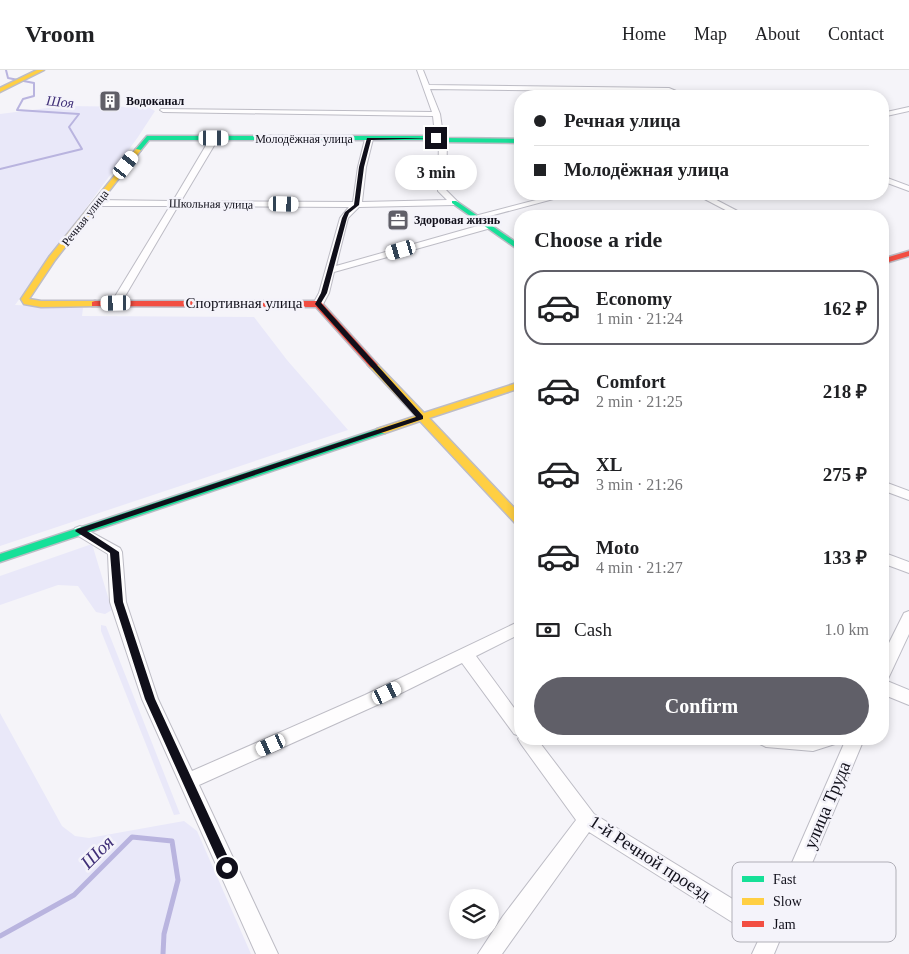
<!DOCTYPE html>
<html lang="en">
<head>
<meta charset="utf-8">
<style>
  body { margin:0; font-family:Georgia,serif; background:#f6f6f6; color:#202124; height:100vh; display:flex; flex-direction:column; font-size:19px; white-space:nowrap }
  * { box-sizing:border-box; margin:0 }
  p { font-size:16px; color:#757577 }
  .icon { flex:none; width:28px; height:28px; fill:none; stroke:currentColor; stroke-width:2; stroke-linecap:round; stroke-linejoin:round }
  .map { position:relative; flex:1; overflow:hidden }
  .side { position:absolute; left:514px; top:140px; width:375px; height:535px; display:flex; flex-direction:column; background:#fff; border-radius:20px; box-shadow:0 2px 8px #0003 }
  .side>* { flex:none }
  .banner { position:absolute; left:514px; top:20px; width:375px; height:110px; border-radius:20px; box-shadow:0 2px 8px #0003; display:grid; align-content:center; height:110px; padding:0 20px; background:#fff }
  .tools { position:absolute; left:449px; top:819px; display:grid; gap:10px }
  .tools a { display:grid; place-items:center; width:50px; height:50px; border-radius:50%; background:#fff; box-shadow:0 2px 8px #0003; font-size:25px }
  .end { position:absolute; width:22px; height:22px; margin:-11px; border:6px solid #100f1a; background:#fff; box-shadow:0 0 0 2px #fff }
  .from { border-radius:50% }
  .bubble { position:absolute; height:35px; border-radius:18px; background:#fff; box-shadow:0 2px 8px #0003; font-size:16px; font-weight:700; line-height:35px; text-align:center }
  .car { position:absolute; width:15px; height:30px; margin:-15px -8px; border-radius:6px; box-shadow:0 0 4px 1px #0007; background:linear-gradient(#fff 24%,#345 0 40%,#fff 0 76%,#345 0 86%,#fff 0) }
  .banner b { display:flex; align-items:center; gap:18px; height:48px; font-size:19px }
  .banner b+b { border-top:1px solid #e0e0e0 }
  .banner i { width:12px; height:12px; background:#202124 }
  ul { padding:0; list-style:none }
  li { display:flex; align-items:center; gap:15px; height:75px; margin:0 10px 8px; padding:0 10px; border:2px solid transparent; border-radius:20px }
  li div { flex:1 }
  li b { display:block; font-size:19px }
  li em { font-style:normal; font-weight:700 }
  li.selected { border-color:#605f68 }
  li>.icon { width:45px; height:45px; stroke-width:1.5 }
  h2 { padding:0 20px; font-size:22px; line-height:60px }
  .pay { display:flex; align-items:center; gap:12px; height:55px; padding:0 20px; font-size:19px }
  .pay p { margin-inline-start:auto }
  .cta { display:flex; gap:10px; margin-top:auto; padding:10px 20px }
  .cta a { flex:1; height:58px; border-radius:30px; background:#605f68; color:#fff; font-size:20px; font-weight:700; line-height:58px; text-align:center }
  header { display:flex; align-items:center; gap:30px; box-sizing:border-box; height:70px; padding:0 25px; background:#fff; border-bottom:1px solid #e0e0e0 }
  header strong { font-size:24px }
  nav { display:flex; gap:28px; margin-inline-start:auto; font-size:18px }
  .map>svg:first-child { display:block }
</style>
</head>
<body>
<header>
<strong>Vroom</strong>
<nav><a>Home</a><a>Map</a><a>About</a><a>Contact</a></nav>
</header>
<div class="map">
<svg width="909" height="884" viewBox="0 0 909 884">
  <rect width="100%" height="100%" fill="#f5f4f9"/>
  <path fill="#e9e8f9" d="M63,36L148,37L155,41L138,67L15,235L83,238L82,246L254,247L287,290L348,360L0,476V44Z
    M92,474L112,540L105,544L96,542L78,516L58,515L0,535V506Z
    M101,555L106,556L180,744L174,745L101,561Z
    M0,643L62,756L75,766L89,768L184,751L197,761L251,884H0Z"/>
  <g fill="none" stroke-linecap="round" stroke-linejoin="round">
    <path stroke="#b9b4df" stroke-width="2" d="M0,99L82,79L69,57L79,44L17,40L23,29L34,26V13L8,8L6,0"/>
    <path stroke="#b9b4df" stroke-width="5" d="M0,866L74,825L132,767L172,771L178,810L164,864L163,884"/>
    <g stroke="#bdbcc5" stroke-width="2">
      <path id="street" d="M417,0H423L429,15L669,18L688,26H679L668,22L430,19L440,44L443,65L447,70L446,120L458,132L454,135L359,137L348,148L336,196L488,153L492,156L491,158L334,202L329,223L322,236L318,237L313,234L319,223L340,148L349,137L178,136L121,233L120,235H112L111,233L170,136H96L92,133L96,130L173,131L211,67L218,69L181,131L353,132L358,97L365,69L369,67L373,69L366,97L362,132L447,130L438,121L439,70L435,65L433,46L163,42L160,40L161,39L432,42Z
        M909,37V41L882,47V43Z
        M882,106L909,116V121L882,111Z
        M559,124H572L475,150L471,147Z
        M695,124H705L747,146H737Z
        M882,411L909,421V430L882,420Z
        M80,456L120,478L122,482L126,532L158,629L192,701L365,625L520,551V564L476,586L520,646V669H537L594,744L767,850L846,669H864L774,884H752L759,869L589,762L502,884H478L503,846L576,750L521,674L518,669L520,666L514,664L462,593L377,635L199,715L278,884H256L142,629L110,532L108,484L75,464L73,461L75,458Z
        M882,482L909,492V503L882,493Z
        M909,541V564L887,611L909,620V635L882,624V587L904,543Z
        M757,669H838L835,674L813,681L766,677L760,674Z"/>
    </g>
    <g stroke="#bdbcc5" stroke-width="3">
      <path id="fast" d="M147,66H436L443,68L520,69V73L443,72L436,70H149L140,81H136V79Z
        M452,131H456L520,175V181L452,133Z
        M381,358L385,359L386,361L385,363L0,492V484Z"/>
    </g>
    <g stroke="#bdbcc5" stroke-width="3">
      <path id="slow" d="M37,0H44L0,22V18Z
        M136,79L141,80L55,190L29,229L41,231H95L98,232V236L41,237L24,234L21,229L49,187Z
        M373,292L376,293L424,343L520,312V318L429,348L520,444V455L516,454L420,351L385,363H377L376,361L377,359L416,346L370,297L368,295Z"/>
    </g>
    <g stroke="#bdbcc5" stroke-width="3">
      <path id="jam" d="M909,181V186L882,194V189Z
        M95,231H318L321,232L378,295L373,298L370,297L316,237L92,236V232Z"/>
    </g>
    <use href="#street" fill="#fefdfe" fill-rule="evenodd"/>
    <use href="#fast" fill="#16e098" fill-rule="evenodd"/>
    <use href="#slow" fill="#ffcf43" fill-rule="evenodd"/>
    <use href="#jam" fill="#f24e42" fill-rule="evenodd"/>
  </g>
  <path fill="#100f1a" d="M367,68H438L371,70L364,97L359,135L349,143L347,148L327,223L321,233L423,346V349L87,461L119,482L123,532L155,629L233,798L231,802L227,803L223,802L145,629L114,532L110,483L75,461L77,459L416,347L315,234L321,223L342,148L345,142L354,135L359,97Z"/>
  <defs>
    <g id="building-square" transform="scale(1.125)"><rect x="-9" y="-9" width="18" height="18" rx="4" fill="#605f68" stroke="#f4f3fa"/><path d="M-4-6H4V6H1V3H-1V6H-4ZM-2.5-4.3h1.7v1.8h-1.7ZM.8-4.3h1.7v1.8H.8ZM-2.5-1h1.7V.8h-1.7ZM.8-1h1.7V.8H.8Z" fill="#fff"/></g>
    <g id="office-square" transform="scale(1.125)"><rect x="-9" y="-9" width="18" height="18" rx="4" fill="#605f68" stroke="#f4f3fa"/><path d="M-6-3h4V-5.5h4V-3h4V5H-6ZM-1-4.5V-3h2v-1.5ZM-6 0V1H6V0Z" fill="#fff"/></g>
  </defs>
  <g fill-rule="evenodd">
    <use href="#building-square" x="110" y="31"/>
    <use href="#office-square" x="398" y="150"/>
  </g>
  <g text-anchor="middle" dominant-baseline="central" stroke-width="5" stroke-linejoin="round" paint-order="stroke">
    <g font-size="12" font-weight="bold" fill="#100f1a" stroke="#f4f3fa" text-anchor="start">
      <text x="126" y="31">Водоканал</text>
      <text x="414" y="150">Здоровая жизнь</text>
    </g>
    <g font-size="12" fill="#100f1a" stroke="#f4f3fa">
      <text x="304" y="69">Молодёжная улица</text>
      <text transform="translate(211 134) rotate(1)">Школьная улица</text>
      <text transform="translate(85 148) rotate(-52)">Речная улица</text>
    </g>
    <g font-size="14" font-style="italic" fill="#403078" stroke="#f4f3fa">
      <text transform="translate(60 32) rotate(6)">Шоя</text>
    </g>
    <g font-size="15" fill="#100f1a" stroke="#f4f3fa">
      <text x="244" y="233">Спортивная улица</text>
    </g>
    <g font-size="18" fill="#100f1a" stroke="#f4f3fa">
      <text transform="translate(827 735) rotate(-67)">улица Труда</text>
      <text transform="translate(650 788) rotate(33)">1-й Речной проезд</text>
    </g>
    <g font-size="19" font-style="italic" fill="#403078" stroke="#f4f3fa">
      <text transform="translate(97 782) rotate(-45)">Шоя</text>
    </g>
  </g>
  <rect x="732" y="792" width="164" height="80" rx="8" fill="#f4f3fa" stroke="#b0afb7" stroke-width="1"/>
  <rect x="742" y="806" width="22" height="6" fill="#16e098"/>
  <rect x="742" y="828" width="22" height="7" fill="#ffcf43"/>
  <rect x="742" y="851" width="22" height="6" fill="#f24e42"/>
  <g font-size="14" fill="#100f1a">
    <text x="773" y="814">Fast</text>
    <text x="773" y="836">Slow</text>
    <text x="773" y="859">Jam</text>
  </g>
</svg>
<div class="tools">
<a><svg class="icon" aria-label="layers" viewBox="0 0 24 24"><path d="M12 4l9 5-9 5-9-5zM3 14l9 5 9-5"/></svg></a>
</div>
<i class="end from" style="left:227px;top:798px"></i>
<i class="end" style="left:436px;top:68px"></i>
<div class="bubble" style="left:395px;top:85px;width:82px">3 min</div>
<i class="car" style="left:214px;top:68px;rotate:90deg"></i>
<i class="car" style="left:126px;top:95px;rotate:38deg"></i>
<i class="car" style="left:284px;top:134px;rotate:91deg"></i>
<i class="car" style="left:401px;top:180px;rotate:254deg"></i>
<i class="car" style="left:116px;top:233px;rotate:269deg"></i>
<i class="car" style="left:387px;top:623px;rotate:64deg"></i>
<i class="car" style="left:271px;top:675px;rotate:246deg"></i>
<div class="banner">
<b><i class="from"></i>Речная улица</b>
<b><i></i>Молодёжная улица</b>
</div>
<section class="side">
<h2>Choose a ride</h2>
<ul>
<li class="selected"><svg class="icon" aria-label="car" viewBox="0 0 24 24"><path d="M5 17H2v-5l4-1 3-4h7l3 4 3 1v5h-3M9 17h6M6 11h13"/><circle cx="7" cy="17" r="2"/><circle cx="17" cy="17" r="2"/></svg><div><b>Economy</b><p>1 min · 21:24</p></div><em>162 ₽</em></li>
<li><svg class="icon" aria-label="car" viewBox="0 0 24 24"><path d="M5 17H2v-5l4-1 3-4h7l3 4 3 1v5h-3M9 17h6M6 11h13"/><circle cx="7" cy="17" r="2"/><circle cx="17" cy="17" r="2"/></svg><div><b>Comfort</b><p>2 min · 21:25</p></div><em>218 ₽</em></li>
<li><svg class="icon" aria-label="car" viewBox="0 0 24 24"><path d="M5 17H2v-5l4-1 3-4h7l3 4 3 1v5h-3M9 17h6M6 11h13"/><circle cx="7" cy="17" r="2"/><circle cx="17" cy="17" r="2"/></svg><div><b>XL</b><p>3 min · 21:26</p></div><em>275 ₽</em></li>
<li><svg class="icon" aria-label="car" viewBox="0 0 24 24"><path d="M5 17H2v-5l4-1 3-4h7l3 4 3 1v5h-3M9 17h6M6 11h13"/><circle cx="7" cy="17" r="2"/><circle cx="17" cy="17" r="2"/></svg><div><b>Moto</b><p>4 min · 21:27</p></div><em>133 ₽</em></li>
</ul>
<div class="pay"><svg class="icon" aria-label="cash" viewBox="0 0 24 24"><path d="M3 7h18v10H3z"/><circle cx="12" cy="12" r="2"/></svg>Cash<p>1.0 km</p></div>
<div class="cta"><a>Confirm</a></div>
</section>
</div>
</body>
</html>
